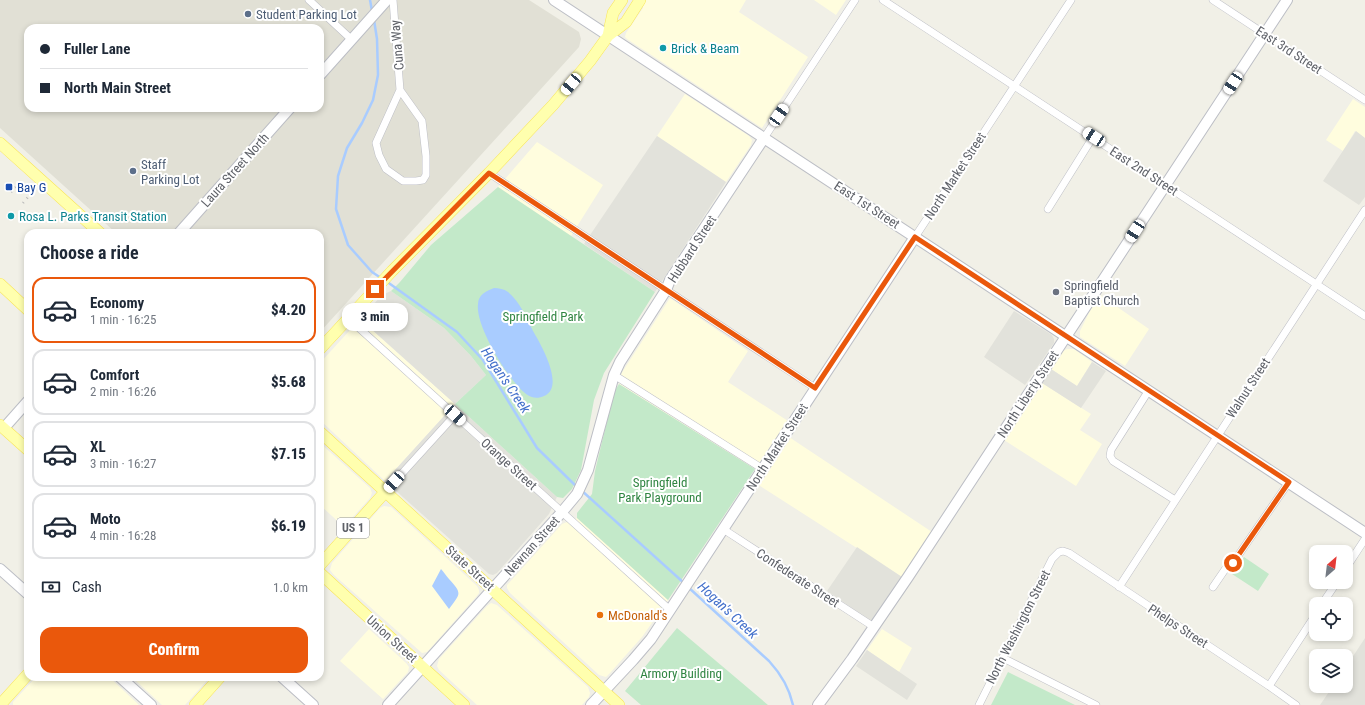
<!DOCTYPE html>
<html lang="en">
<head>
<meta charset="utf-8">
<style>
  body { margin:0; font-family:"Roboto Condensed",sans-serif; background:#f6f6f7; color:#1f2937; height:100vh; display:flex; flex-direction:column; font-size:15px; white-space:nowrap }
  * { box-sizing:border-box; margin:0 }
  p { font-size:13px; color:#747a83 }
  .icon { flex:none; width:22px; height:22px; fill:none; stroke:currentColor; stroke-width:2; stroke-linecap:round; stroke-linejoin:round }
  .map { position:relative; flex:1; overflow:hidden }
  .drawer { position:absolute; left:24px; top:229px; width:300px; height:452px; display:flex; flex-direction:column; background:#fff; border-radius:12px; box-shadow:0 2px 6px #0003 }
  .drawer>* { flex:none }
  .top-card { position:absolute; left:24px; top:24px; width:300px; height:88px; border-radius:12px; box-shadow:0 2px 6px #0003; display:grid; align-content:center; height:88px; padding:0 16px; background:#fff }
  .needle { width:26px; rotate:28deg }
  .buttons { position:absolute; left:1309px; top:545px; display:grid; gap:8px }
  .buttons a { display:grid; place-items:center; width:44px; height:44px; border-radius:8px; background:#fff; box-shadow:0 2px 6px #0003; font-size:20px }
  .end { position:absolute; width:18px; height:18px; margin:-9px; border:5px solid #ea580c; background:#fff; box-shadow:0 0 0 2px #fff }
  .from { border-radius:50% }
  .bubble { position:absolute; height:28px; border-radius:12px; background:#fff; box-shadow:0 2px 6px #0003; font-size:13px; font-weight:800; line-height:28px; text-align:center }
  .car { position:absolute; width:12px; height:24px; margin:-12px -6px; border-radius:5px; box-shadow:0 0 3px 1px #0007; background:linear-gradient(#fff 24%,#345 0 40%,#fff 0 76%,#345 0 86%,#fff 0) }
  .top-card b { display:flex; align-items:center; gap:14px; height:38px; font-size:15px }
  .top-card b+b { border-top:1px solid #e0e1e3 }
  .top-card i { width:10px; height:10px; background:#1f2937 }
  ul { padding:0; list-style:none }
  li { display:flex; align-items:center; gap:12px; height:66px; margin:0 8px 6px; padding:0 8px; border:2px solid #e0e1e3; border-radius:12px }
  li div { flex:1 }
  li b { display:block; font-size:15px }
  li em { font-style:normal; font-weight:800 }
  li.on { border-color:#ea580c }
  li>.icon { width:36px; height:36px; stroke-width:1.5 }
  h2 { padding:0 16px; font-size:18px; line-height:48px }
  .pay { display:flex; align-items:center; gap:10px; height:44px; padding:0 16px; font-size:15px }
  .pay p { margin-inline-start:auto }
  .cta { display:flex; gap:8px; margin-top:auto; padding:8px 16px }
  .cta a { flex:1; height:46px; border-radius:12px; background:#ea580c; color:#fff; font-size:16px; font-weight:800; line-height:46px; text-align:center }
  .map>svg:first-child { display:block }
</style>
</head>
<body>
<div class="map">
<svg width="1365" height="705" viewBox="0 0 1365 705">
  <rect width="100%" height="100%" fill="#f1f0e7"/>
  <path fill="#fffdde" d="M645,0H746L739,12L808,57L762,128L627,39L625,37L626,33L643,8V3Z
    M814,0H846L836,15Z
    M685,94L749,136L752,140L751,145L726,182L657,136Z
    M1353,99L1365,107V138L1355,131L1343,151L1326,140Z
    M537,142L603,185L571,236L498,187Z
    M1100,295L1149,329L1125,366L1080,337V331L1091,309Z
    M670,298L748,351L728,382L788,421L755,469L619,384L621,374Z
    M360,319L455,404L385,481L320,420V363Z
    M1067,349H1074L1092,362L1077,386L1051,369L1063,351Z
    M1042,383L1091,414L1080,430L1102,444L1076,486L1004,440Z
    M789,437L932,532L902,577L757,484Z
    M320,443L370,488L372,493L370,498L344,527L320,505Z
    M384,506L391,507L477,586L479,590V593L476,597L427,652L422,653L334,575L330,570L332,563L380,508Z
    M577,518L668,600L642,637L610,673L606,677L599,675L510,593L507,588V585L562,524Z
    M491,603L497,605L588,687L590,693L589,697L582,705H477L439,670L437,666L439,659L487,606Z
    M369,629L406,663L409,667L408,672L383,699L340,661Z
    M882,629L912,648L899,672L867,650Z
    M36,677H109L139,705H13V702Z
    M132,677H210L185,705H162Z"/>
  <path fill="#e2e2db" d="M1356,131L1365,138V197L1359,205L1323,181Z
    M657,136L726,182L655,292L584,244Z
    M391,291L444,328L471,356L486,375L455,404L557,497L549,514L497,573L493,575L489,574L385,481L455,404L360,319L382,295Z
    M1014,311L1052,335L1054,339V343L1025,385L984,357Z
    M1092,362L1106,371L1081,408L1042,383L1051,369L1077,386Z
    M857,547L902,577L872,622L827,591Z
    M1365,638V705H1320L1333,686H1346V667Z
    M867,650L917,684L907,700L856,666Z"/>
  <path fill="#e1e0d5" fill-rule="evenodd" d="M0,0H529L579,32L581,39L579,47L320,332V233H116L0,128ZM28,28H320V108H28Z"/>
  <path fill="#c3e9c9" d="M498,187L655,292L604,373L594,400L581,470L572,489L563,498L557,497L455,404L486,375L471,356L444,328L391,291L400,282L431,245Z
    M619,384L755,469L668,600L577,518V513L592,494L595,471L614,392Z
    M1244,557L1269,574L1258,591L1232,574Z
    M677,628L768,705H641L625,691Z
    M1008,672L1075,705H991Z"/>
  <path fill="#a9ccff" d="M494,288C499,288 504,289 508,292C519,301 527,318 533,331C540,343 566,387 544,396C538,399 531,398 526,394C509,381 475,326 478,304C478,295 486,291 494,288Z
    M441,569C444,572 446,576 449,579C463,594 460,594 449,609L432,586Z"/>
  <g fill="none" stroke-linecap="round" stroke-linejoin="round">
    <path stroke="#a9ccff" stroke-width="2.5" d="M370,0L372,11
      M374,20L377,39L378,75L373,100L362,123L347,148L338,176L336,209L348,245L372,272L381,278
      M386,281L457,332L483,360L537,448L577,487
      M581,490L684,583
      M688,587L769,661C781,674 789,687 793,705"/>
    <g stroke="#bebfc6" stroke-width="8">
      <path id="street" d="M309,0L352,40
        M393,0L400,90L422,121L426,156V175L423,180L416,181H403L386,169L379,155L376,143L400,90
        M883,0L1365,316
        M1213,0L1365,100
        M764,138L855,0
        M489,173L815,388
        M1048,209L1093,137
        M915,237L1071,0
        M348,318L670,610
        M614,375L763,469
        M1149,390L1111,450L1110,456L1113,461L1175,500
        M386,491L455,415
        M723,529L874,627
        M1346,568L1365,539
        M1119,587L1365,210
        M1213,587L1226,568L1233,563L1289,482
        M1322,604L1337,582
        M1003,658L1096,705
        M1269,686L1316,614
        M979,705L1052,559L1059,552L1063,551L1069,553L1269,686L1296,705"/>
    </g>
    <g stroke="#bcbec5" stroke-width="12">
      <path id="secondary" d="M554,0L1365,533
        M320,75L387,0
        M179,233L290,108
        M4,428L28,401
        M0,569L28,594
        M120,677L151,705
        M282,677L313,705
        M388,705L562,512L577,494L588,470L614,375L620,362L666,290L670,280L764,138
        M591,705L633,660L651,639L915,237
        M818,705L852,659L908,577L1287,0"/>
    </g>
    <g stroke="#f9e558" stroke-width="12">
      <path id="primary" d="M608,36L613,13L622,0
        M0,143L100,233
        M0,284L28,310
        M320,349L392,271L489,173L553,105L590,61L608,36L626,22L640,0
        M0,425L28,450
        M320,432L619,705
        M320,565L386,491
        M320,573L464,705
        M0,705L28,674
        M195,705L220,677"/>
    </g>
    <use href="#street" stroke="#fff" stroke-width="7"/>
    <use href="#secondary" stroke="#fff" stroke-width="10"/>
    <use href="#primary" stroke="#ffffae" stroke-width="11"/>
    <path stroke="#b8b8b9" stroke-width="2.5" stroke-dasharray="1 5" stroke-linecap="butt" d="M11,192L18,185
      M23,203L29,196"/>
  </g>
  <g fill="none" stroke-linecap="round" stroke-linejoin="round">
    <path stroke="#ea580c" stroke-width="5" d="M375,289L489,173L815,388L915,237L1289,482L1233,563"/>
  </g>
  <g fill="#5c6f8a" stroke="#fff" stroke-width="1.5">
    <circle cx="248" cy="14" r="4"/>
    <circle cx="133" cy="171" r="4"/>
  </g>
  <g fill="#0f9aa8" stroke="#fff" stroke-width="1.5">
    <circle cx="663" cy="48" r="4"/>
    <circle cx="11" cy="216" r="4"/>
  </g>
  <rect fill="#1a4fb4" stroke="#fff" stroke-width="1.5" x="5" y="183" width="8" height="8" rx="2"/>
  <circle fill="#6b7280" stroke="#fff" stroke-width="1.5" cx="1056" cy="292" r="4"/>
  <circle fill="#e8710a" stroke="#fff" stroke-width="1.5" cx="600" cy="615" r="4"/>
  <g text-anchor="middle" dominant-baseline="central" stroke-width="4" stroke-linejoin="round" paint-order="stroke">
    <rect fill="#fff" stroke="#8e9095" stroke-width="1" x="337" y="518" width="32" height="20" rx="3"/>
    <g font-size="12" font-weight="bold" fill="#5e6168">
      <text x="353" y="528">US 1</text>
    </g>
    <g font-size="13" fill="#4e5e75" stroke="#fff" text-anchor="start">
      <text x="256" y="14">Student Parking Lot</text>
      <text x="141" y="164">Staff<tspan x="141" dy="15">Parking Lot</tspan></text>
    </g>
    <g font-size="13" fill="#5e6168" stroke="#fff">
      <text transform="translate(397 45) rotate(-95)">Cuna Way</text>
      <text transform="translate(1289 50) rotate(33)">East 3rd Street</text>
      <text transform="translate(235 170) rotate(-48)">Laura Street North</text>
      <text transform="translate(1144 171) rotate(33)">East 2nd Street</text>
      <text transform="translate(955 176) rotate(-57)">North Market Street</text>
      <text transform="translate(867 205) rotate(33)">East 1st Street</text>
      <text transform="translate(692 249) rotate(-57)">Hubbard Street</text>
      <text transform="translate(1248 388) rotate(-57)">Walnut Street</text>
      <text transform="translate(1028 394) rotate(-57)">North Liberty Street</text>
      <text transform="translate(777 447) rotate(-57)">North Market Street</text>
      <text transform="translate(509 464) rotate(42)">Orange Street</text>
      <text transform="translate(532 546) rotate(-48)">Newnan Street</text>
      <text transform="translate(470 568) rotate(42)">State Street</text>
      <text transform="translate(798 578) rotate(33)">Confederate Street</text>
      <text transform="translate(1178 626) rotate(33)">Phelps Street</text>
      <text transform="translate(1018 627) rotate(-63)">North Washington Street</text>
      <text transform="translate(392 639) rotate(42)">Union Street</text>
    </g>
    <g font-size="13" fill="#0d838f" stroke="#fff" text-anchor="start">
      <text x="671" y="48">Brick &amp; Beam</text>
      <text x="19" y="216">Rosa L. Parks Transit Station</text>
    </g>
    <g font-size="13" fill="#164399" stroke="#fff" text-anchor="start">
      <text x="17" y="187">Bay G</text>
    </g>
    <g font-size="13" fill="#5b616d" stroke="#fff" text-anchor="start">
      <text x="1064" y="285">Springfield<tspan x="1064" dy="15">Baptist Church</tspan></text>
    </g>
    <g font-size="13" fill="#308542" stroke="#fff">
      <text x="543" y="316">Springfield Park</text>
      <text x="660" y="482">Springfield<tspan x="660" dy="15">Park Playground</tspan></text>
      <text x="681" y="673">Armory Building</text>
    </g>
    <g font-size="13" fill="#c56008" stroke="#fff" text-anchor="start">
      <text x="608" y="615">McDonald's</text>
    </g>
    <g font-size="14" font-style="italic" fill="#4370cb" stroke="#fff">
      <text transform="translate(506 380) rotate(56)">Hogan's Creek</text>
      <text transform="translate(728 610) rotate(43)">Hogan's Creek</text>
    </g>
  </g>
</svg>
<div class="buttons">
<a><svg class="needle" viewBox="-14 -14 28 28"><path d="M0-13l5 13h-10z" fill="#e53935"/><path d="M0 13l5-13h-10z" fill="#747a83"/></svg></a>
<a><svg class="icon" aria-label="locate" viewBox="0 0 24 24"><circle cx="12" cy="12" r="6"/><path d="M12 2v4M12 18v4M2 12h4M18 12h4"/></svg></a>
<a><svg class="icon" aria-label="layers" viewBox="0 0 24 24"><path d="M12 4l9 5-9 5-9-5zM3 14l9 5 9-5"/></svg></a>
</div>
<i class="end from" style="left:1233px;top:563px"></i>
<i class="end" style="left:375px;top:289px"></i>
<div class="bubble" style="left:342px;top:303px;width:66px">3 min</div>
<i class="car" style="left:1233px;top:83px;rotate:213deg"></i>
<i class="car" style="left:571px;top:84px;rotate:220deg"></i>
<i class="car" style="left:779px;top:115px;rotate:34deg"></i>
<i class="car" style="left:1094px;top:137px;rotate:303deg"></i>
<i class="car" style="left:1135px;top:231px;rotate:213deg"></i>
<i class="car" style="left:455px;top:415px;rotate:132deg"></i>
<i class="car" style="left:394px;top:482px;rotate:222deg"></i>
<div class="top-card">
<b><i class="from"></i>Fuller Lane</b>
<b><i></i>North Main Street</b>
</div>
<section class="drawer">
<h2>Choose a ride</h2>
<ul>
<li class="on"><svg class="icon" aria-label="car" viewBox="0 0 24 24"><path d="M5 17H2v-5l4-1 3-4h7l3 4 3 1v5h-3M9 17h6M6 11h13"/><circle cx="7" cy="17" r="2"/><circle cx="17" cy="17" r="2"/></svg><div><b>Economy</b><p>1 min · 16:25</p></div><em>$4.20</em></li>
<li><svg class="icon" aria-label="car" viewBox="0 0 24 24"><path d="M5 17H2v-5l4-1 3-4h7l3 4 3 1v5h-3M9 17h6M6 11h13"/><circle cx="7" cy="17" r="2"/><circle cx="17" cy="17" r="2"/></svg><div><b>Comfort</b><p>2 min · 16:26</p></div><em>$5.68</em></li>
<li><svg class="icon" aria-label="car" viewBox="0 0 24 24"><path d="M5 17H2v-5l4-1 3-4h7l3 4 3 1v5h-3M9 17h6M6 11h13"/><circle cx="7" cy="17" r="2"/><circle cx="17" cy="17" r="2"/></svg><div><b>XL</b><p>3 min · 16:27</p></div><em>$7.15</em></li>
<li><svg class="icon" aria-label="car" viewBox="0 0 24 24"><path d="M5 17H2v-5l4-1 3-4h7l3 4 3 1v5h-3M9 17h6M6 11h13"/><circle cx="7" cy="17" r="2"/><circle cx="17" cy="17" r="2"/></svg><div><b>Moto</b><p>4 min · 16:28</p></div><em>$6.19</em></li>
</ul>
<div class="pay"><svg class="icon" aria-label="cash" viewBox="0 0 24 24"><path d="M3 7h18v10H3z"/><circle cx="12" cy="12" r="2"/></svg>Cash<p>1.0 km</p></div>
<div class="cta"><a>Confirm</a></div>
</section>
</div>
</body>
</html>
